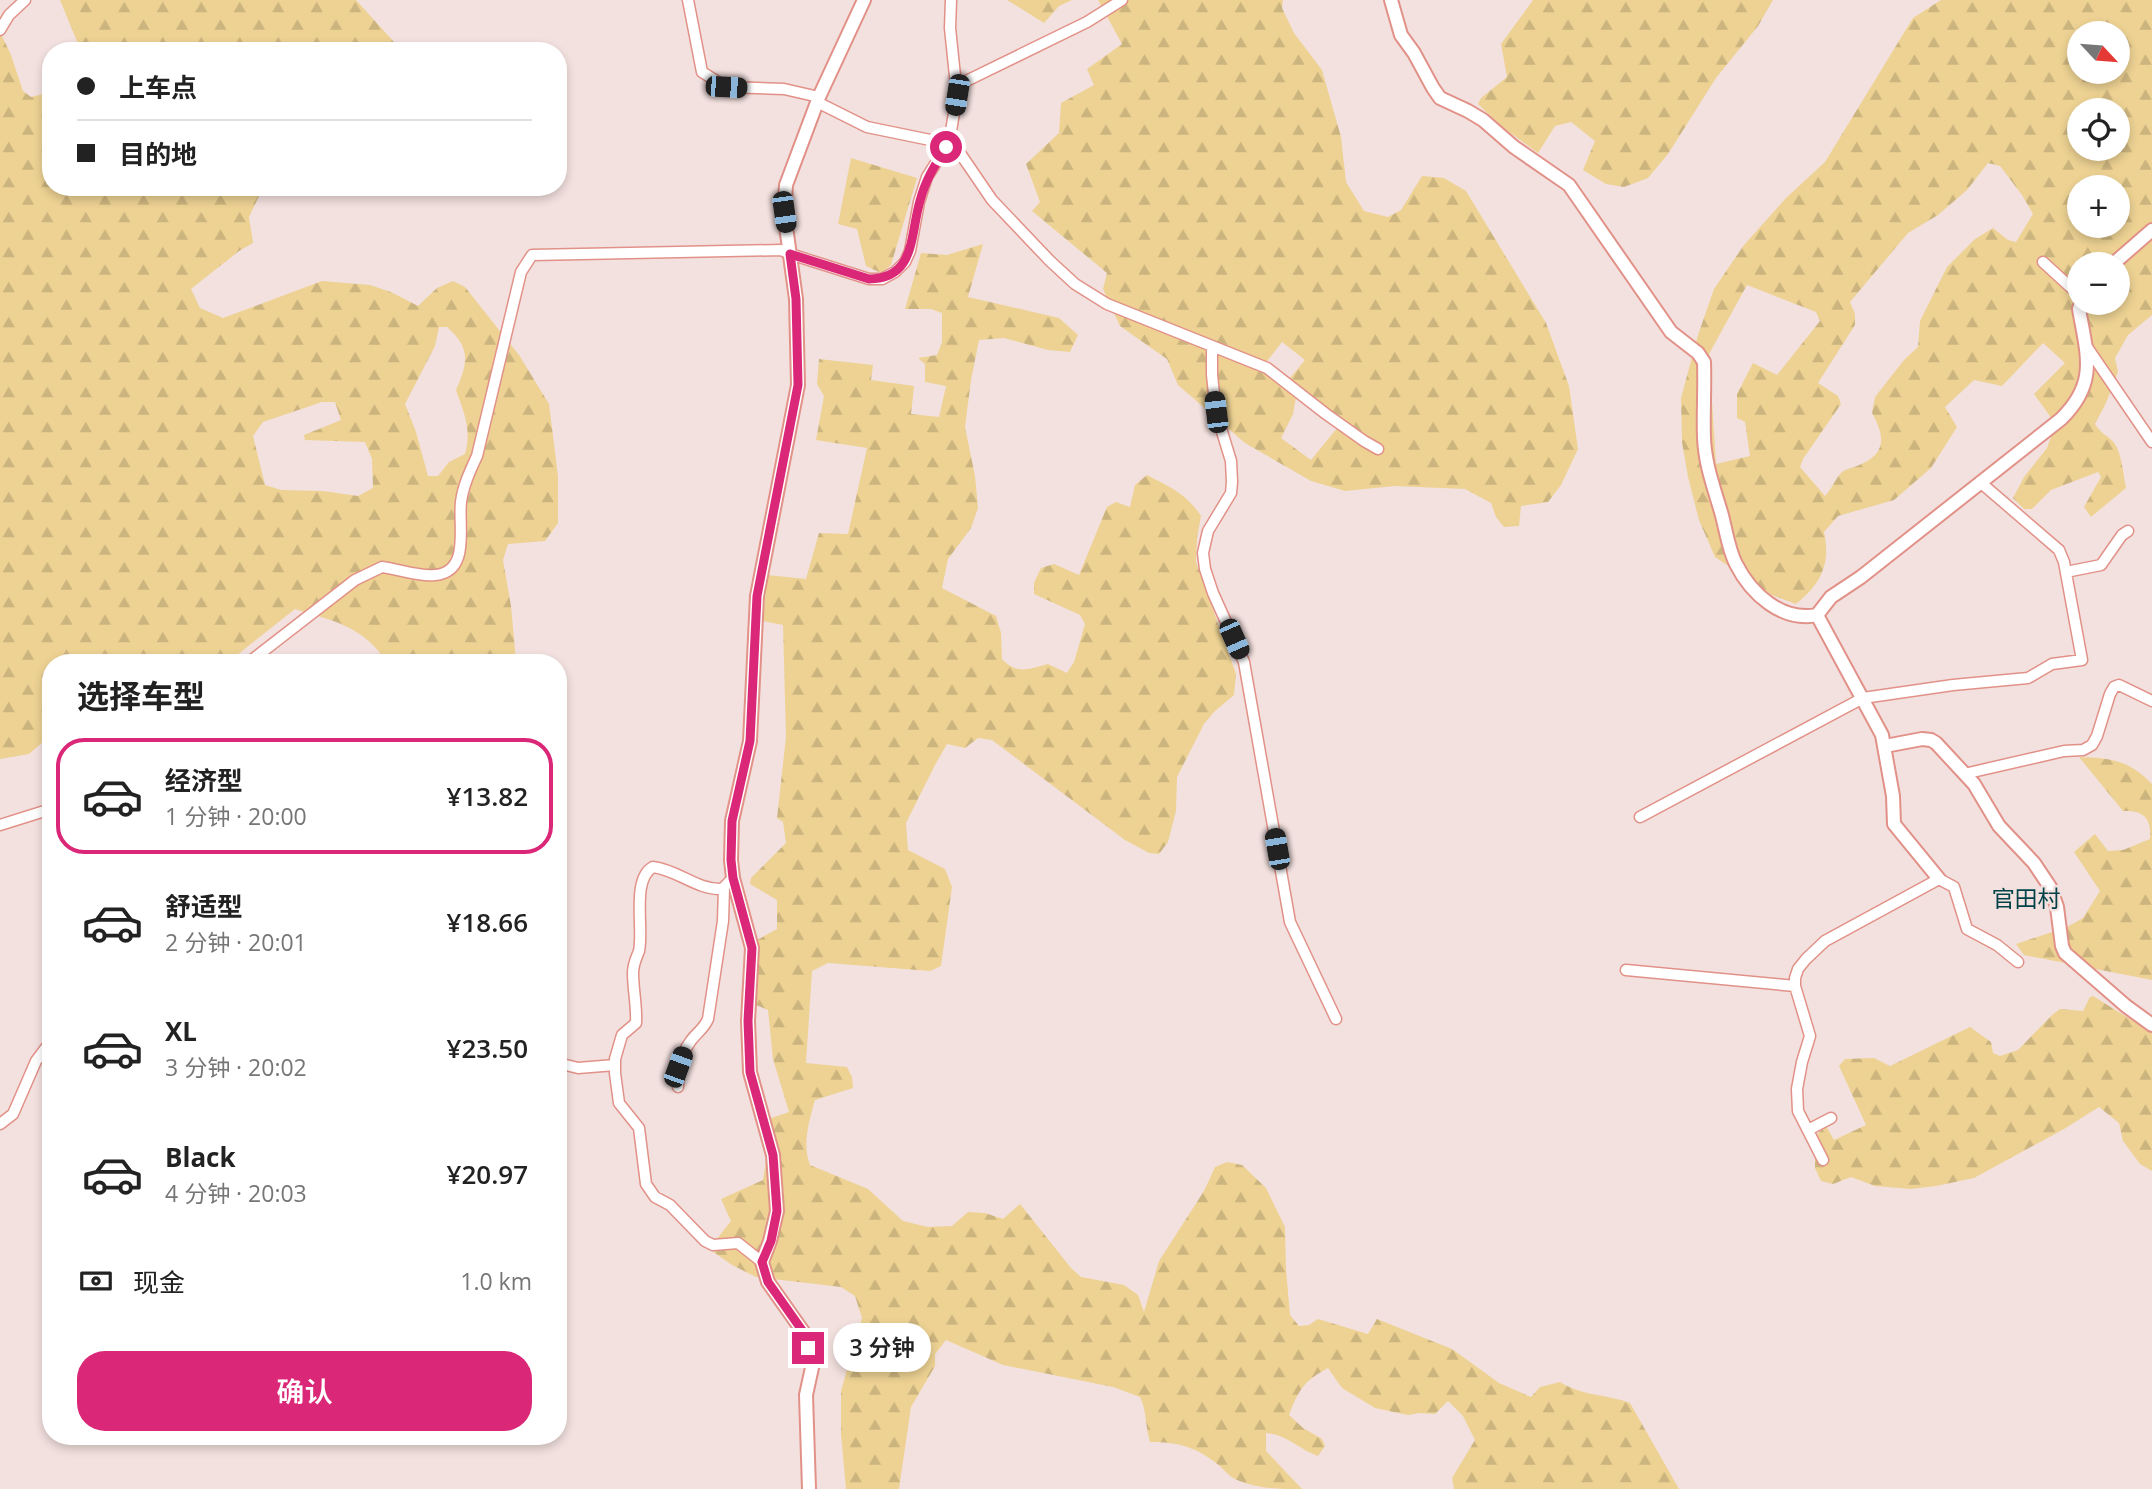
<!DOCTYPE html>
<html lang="zh">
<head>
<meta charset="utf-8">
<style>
  body { margin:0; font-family:"Open Sans","Noto Sans SC",sans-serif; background:#f2f2f2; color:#222; height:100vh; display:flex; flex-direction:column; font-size:26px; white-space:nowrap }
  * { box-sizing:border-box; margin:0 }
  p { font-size:23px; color:#767676 }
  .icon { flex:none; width:38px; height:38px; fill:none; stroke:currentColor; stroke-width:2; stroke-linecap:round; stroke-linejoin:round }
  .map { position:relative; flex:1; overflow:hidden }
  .sheet { position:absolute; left:42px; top:654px; width:525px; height:791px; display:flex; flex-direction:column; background:#fff; border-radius:28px; box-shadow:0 4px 10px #0003 }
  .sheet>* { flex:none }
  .hud { position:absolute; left:42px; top:42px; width:525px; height:154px; border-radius:28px; box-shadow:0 4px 10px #0003; display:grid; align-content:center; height:154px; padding:0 35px; background:#fff }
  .needle { width:46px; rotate:116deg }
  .controls { position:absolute; left:2067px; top:21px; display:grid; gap:14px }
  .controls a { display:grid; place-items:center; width:63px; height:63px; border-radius:50%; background:#fff; box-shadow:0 4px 10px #0003; font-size:35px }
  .end { position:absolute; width:32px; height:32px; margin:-16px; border:9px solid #db2777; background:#fff; box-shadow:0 0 0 4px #fff }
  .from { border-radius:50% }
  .bubble { position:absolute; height:49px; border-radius:24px; background:#fff; box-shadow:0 4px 10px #0003; font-size:23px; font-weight:600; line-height:49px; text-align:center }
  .car { position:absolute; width:21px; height:42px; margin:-21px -10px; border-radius:9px; box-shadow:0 0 5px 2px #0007; background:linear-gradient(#222 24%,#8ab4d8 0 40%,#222 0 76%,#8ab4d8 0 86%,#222 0) }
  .hud b { display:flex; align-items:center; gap:24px; height:66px; font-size:26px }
  .hud b+b { border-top:2px solid #e0e0e0 }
  .hud i { width:18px; height:18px; background:#222 }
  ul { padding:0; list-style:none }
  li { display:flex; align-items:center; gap:21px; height:116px; margin:0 14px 10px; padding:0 21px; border:4px solid transparent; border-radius:28px }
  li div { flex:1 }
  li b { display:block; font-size:26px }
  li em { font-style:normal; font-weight:600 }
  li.selected { border-color:#db2777 }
  li>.icon { width:63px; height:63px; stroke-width:1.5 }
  h2 { padding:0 35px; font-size:32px; line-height:84px }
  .pay { display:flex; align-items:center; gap:18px; height:77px; padding:0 35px; font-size:26px }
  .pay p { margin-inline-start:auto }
  .action { display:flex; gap:14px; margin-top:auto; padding:14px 35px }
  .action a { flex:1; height:80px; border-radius:28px; background:#db2777; color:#fff; font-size:28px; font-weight:600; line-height:80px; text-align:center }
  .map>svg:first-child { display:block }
</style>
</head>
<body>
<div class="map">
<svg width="2152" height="1489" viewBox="0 0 2152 1489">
  <defs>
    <pattern id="forest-firs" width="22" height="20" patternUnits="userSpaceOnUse" patternTransform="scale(1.75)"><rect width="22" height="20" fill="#edd293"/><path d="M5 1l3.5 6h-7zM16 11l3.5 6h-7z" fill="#ccb47e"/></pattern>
  </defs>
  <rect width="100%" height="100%" fill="#f3e1df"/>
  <path fill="url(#forest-firs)" fill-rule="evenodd" d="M60,0H356L402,51H81Z
    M1007,0H1072L1059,6L1044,23Z
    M1098,0H1283L1282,8L1294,33L1322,70L1341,137L1346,182L1364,211L1388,217L1401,210L1422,176L1444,178L1466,191L1546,323L1569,386L1578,449L1561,485L1548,502L1521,506L1519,526L1504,527L1496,517L1491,503L1465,489L1395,486L1345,491L1311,481L1245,443L1178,385L1167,359L1120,326L1103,289L1107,273L1032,211L1040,202L1026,164L1059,133L1061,103L1094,85L1087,69L1122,44ZM1282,342L1305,360L1290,378L1343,421L1311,460L1281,438L1293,414L1296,397L1261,369Z
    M1533,0H1773L1758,26L1716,78L1668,154L1648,178L1624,187L1606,184L1583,170L1595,141L1571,122L1555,126L1538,153L1501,126L1478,104L1481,98L1507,77L1501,44Z
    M1941,0H2152V315L2128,335L2115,358L2118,372L2106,403L2095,424C2100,433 2109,436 2115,444C2122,455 2123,474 2126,488L2091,517L2084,507L2101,477L2098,472L2051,490L2032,509H2024L2013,498L2024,477L2047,448L2053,431L2052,419L2034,394L2065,363L2043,343L2002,386L1974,380L1945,407L1957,427L1931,468L1894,500L1838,516L1824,532C1831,564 1821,584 1796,604L1772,595L1715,557L1699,520L1688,477L1682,442L1681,398L1698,335L1714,289L1744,245L1786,198L1825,162L1913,18ZM2079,33H2118V72H2079ZM2079,110H2118V149H2079ZM1988,163L2000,166L2022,195L2033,214L2016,242L2008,240L1993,228L1975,239L1947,267L1920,321L1918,347L1904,360L1875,397L1872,413C1886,438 1886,455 1857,466C1852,468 1845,469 1841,473C1836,478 1831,490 1825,496L1800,467L1803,459L1841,404L1838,396L1818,383L1855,325V314L1850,302L1908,233L1938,215L1967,190ZM2079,187H2118V226H2079ZM2079,264H2118V303H2079ZM1747,285L1816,312L1820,321L1777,375L1753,363L1737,394V418L1745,422L1750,456L1716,464L1709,354Z
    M0,36H2L11,55L23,91L31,97L51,92V187H278L260,194L249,217L253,243L239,251L191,289L200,308L223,318L322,281L370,285L391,292L418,306L437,288L453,281L465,287L519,355L549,404L558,476V523L545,541L508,544L503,560L511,606L516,661L515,663H387C365,627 334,621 295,609L227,663H51V735L29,754L0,759ZM439,327H447C471,348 468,363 456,390C464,413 472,430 465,454L449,462L438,476H428L416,432L405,404L435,346ZM322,402H335L341,420L304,435L305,440L365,442L372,459L373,488L358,496L323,491L281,490L265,485L253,436L263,422Z
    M851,158L917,178L891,265L881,273L866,266L857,229L838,224Z
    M983,244L968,297L1059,318L1078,335L1070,352L1048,350L1004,338L979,340L971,380L965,427L975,476L978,508L971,528L948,559L942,588L996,616L1001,633L1002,659C1017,675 1029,669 1048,664L1067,673L1074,662L1085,624L1080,615L1034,594V583L1041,568L1054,564L1079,575L1107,507L1116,502L1130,507L1135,485L1147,475C1170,487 1187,494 1201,516L1197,538L1196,562L1236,674L1234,695L1214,712L1204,724L1177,777L1176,811L1168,842L1159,854L1149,853L1125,840L992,740L978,738L965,748L947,744L935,765L906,823L908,850L945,869L952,887L941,966L930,971L828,963L812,971L806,1063L847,1067L852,1077L853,1088L815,1100C809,1122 802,1144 810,1165L868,1189L903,1221L928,1227L952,1226L968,1212L985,1213L1003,1219L1020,1204L1071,1268L1081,1277L1124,1285L1138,1295L1144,1312L1159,1261L1204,1191L1215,1167L1227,1162L1242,1165L1266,1188L1285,1227L1286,1269L1290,1315L1299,1326L1309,1325L1318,1319L1368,1334L1377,1319L1452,1349L1499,1383L1531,1397L1540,1387L1560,1382C1582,1396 1606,1394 1630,1403L1679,1489H1454L1452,1478L1475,1440L1463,1416L1448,1401L1435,1414L1420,1413L1408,1415L1375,1408L1342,1388L1328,1368C1304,1381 1299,1389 1289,1415L1303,1428L1322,1439L1325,1446L1318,1456C1298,1449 1288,1435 1266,1433V1451L1302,1489C1279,1489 1258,1489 1237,1480C1229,1477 1223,1468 1216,1463C1194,1446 1177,1442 1150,1442C1145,1427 1147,1411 1140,1397L1113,1387L1003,1365L946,1340L935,1354V1366L911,1407L899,1489H846L841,1434V1391L862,1318L855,1296L841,1287L756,1277L732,1265L709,1249L731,1221L721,1199L763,1180L767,1155L756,1123L789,1112L773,1059L768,1010L741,999L746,946L777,929V900L750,884L751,878L786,843L783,822L777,818L786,737L783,625L763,621L767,575L806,579L819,533L848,534L867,448L816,440L824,396L817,384L819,359L873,365L871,380L914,386L911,414L939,417L946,386L925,382V364L918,358L937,355L942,342V313L931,309H905L921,253L947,255Z
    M2079,757C2111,758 2129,760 2152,784V980L2024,955L2016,944L2067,927L2083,918L2100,891L2074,852L2095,834L2108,851L2123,850L2150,839C2152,818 2143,810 2123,811Z
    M2093,996L2138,1024L2152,1025V1171L2140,1164L2123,1141L2119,1123L2099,1107L2064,1129L1974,1178L1936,1186L1911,1189L1875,1186L1851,1177L1833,1184L1821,1181L1815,1168V1136L1826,1126L1834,1140L1866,1125L1839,1066L1845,1059L1874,1058L1890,1066L1970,1027L1991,1042L1993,1053L2000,1056L2018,1050L2052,1015L2060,1009L2083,1011L2090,997Z"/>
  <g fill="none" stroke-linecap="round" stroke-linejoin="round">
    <g stroke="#e29188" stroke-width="13">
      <path id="minor" d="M688,0L702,72L726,87L784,89L819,97
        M0,30L9,15L25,0
        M956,86L1087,22L1122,0
        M817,102L867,127L935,141L946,147
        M949,137L992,200L1050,261L1075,284L1107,304L1267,368L1326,414L1364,441L1378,449
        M2043,262L2079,295
        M1212,347V375L1216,412L1231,461L1232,482L1231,493L1208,531L1203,553L1205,569L1213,593L1244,662L1290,922L1336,1019
        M2087,347L2152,442
        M2066,572L2101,565L2122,535L2128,531
        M248,663L355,580L382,567C398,569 419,577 435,575C471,572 458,525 461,502C463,486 470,471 477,456L521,272L532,255L781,250L790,254L869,279H882L895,272L905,262L910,251L919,202L927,177L946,147L951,131L957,95L950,28L951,0
        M1964,774L2064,751L2083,750L2092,745L2097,736L2110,694L2114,687L2119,685L2152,701
        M1640,817L1863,698L1953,685L2028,678L2052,664L2082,660L2064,562L2059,550L1980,482
        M0,825L51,809
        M733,878L722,889C697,890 678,870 653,867C631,879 644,929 639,951C636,959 633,964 633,973C633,990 637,1006 636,1023L622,1035L615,1059V1073L619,1103L639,1128L646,1184L655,1197L670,1205L705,1241L713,1245L738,1243L762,1262
        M1626,970L1795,986
        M558,1063L578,1068L615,1065
        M678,1087C678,1070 680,1056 690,1042C696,1033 704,1029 708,1019L723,921L724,888
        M0,1124L13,1114L36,1061L51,1041
        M1808,1130L1831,1118
        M1823,1160L1798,1111L1797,1089L1802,1062L1810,1036L1795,986V978L1798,969L1806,959L1825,941L1939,879L1954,887L1967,929L1997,945L2018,962"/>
    </g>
    <g stroke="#e29188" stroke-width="16">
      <path id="tertiary" d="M1391,0L1401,35L1414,53L1433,88L1440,98L1468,111L1483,120L1514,147L1569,185L1671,332L1698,353L1704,362C1705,388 1703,413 1704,438C1705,464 1714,488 1721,512C1726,529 1728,549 1736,564C1751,594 1782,622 1817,615
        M2113,264L2152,230
        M1885,746L1922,739L1931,740L1936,743L1974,784L1999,826L2034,863L2050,887L2057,907L2062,946L2065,953L2126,1006L2152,1025
        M1939,879L1894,824L1893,796L1882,735L1817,615L1831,597L1861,577L2061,419C2098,383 2087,355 2079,309L2081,303
        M809,1489L806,1395L813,1363L804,1333L768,1282L762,1262L770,1241L777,1211L773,1155L750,1072L748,1021L752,948L733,878L731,860L732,821L750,741L757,596L798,385L796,299L784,212L786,185L819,97L864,0"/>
    </g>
    <use href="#minor" stroke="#fff" stroke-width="10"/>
    <use href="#tertiary" stroke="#fff" stroke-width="12"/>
  </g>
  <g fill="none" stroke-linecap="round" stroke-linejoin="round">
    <path stroke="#db2777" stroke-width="9" d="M808,1348L804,1333L768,1282L762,1262L771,1241L777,1211L773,1155L750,1072L748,1021L752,948L733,878L731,860L732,821L750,741L757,596L798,385L796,299L790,254L869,279C916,279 910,234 920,201C925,181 935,165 946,147"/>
  </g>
  <g text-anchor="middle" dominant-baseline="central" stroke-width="5" stroke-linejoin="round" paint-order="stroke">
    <g font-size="23" fill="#004148" stroke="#f3e1df">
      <text x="2026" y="898">官田村</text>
    </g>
  </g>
</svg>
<div class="controls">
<a><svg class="needle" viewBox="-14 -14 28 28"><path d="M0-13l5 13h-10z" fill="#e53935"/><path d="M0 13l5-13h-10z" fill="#767676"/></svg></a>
<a><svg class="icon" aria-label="locate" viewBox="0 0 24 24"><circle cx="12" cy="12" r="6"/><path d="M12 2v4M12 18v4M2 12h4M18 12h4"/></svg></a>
<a>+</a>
<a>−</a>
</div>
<i class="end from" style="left:946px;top:147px"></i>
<i class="end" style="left:808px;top:1348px"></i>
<div class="bubble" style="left:833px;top:1323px;width:98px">3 分钟</div>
<i class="car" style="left:726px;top:87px;rotate:93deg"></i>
<i class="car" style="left:957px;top:95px;rotate:189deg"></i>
<i class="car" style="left:784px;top:212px;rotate:172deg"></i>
<i class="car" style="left:1216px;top:412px;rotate:353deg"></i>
<i class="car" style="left:1234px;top:639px;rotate:156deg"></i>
<i class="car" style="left:1277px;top:849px;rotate:350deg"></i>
<i class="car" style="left:678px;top:1067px;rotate:20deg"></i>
<div class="hud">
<b><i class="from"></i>上车点</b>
<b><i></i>目的地</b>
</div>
<section class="sheet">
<h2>选择车型</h2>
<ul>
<li class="selected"><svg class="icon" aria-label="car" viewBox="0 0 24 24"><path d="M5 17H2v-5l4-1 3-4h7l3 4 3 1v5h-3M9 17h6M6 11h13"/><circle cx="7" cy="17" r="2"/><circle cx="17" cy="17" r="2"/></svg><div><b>经济型</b><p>1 分钟 · 20:00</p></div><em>¥13.82</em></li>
<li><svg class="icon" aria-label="car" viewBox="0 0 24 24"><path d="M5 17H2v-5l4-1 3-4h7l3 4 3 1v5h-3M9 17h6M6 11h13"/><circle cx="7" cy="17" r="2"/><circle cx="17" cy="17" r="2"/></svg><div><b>舒适型</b><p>2 分钟 · 20:01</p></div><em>¥18.66</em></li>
<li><svg class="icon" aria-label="car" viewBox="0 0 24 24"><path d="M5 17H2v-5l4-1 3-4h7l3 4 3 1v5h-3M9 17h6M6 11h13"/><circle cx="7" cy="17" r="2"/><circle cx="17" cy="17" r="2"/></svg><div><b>XL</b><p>3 分钟 · 20:02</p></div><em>¥23.50</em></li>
<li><svg class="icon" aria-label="car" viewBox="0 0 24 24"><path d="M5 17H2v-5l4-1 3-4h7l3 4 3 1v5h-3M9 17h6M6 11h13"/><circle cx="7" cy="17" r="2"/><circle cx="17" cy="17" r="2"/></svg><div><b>Black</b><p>4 分钟 · 20:03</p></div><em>¥20.97</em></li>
</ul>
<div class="pay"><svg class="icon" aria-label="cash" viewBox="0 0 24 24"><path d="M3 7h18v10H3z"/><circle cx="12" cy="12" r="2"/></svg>现金<p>1.0 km</p></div>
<div class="action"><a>确认</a></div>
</section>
</div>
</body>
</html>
